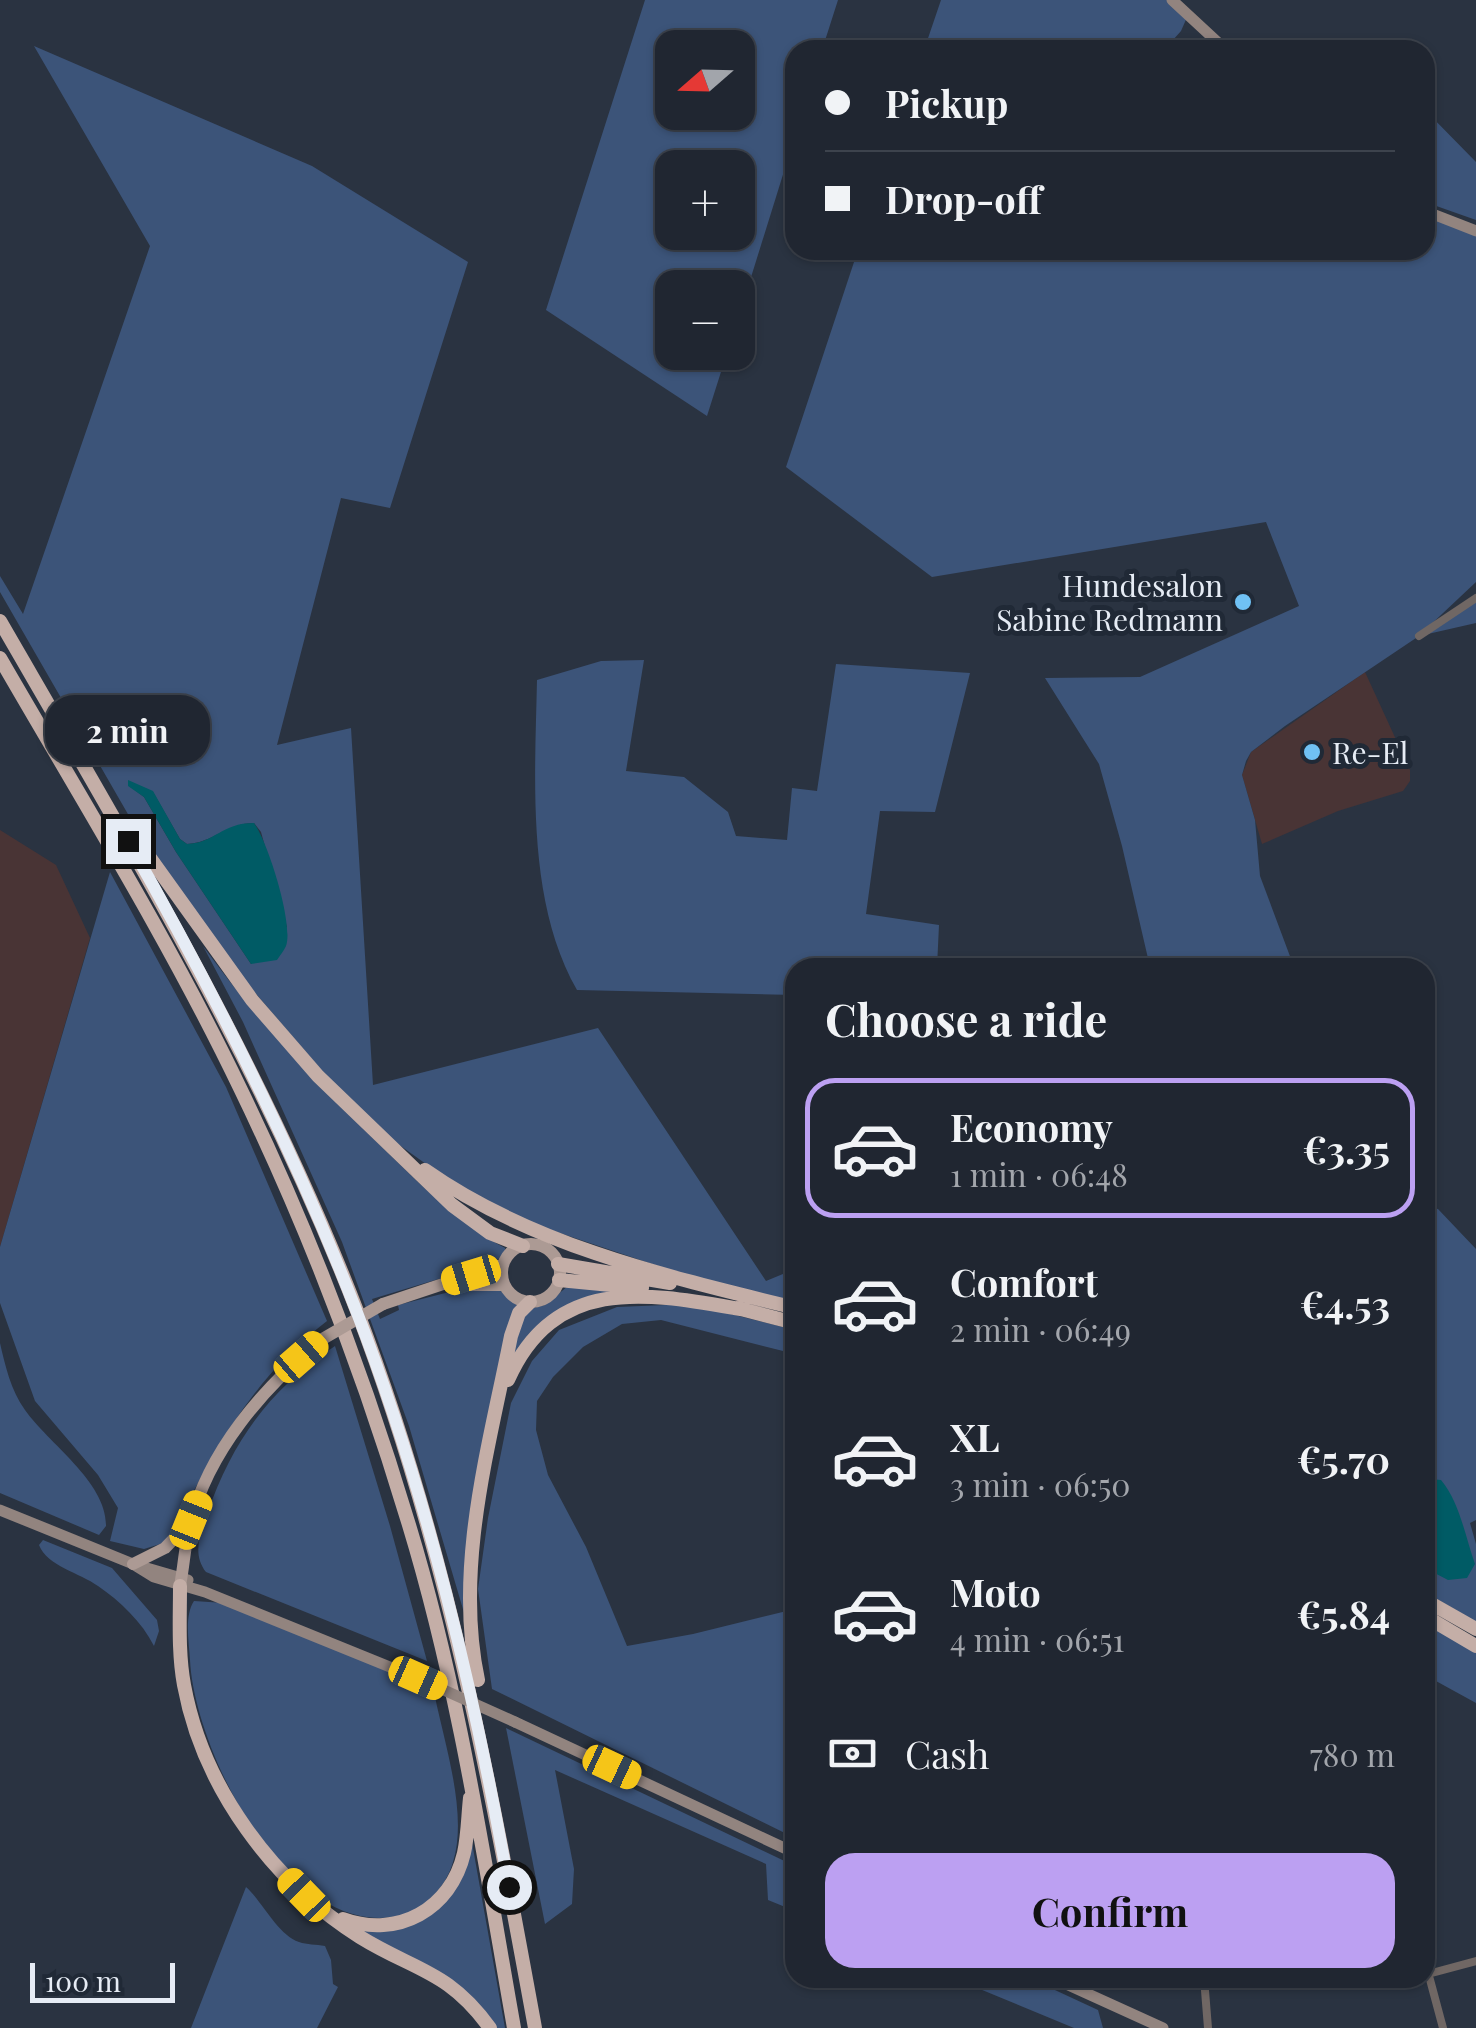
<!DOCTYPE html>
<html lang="en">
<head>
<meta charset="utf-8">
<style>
  body { margin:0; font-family:"Playfair Display",serif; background:#282e39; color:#f1f3f6; height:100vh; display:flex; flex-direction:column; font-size:38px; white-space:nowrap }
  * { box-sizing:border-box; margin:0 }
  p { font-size:32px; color:#a2a5ab }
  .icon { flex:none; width:55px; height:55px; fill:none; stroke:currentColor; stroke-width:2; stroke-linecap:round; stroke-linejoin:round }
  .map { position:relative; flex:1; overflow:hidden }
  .panel { position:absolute; left:785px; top:958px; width:650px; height:1030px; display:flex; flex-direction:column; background:#202631; border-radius:30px; box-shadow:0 2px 8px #0004,0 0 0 2px #3d434d }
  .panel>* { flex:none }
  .top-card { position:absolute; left:785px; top:40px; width:650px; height:220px; border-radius:30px; box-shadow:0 2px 8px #0004,0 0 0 2px #3d434d; display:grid; align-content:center; height:220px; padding:0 40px; background:#202631 }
  .needle { width:65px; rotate:250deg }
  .tools { position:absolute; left:655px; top:30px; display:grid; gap:20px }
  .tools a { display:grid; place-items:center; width:100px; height:100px; border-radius:20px; background:#202631; box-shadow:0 2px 8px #0004,0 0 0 2px #3d434d; font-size:50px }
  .scale { position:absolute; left:30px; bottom:25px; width:145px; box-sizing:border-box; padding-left:10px; border:5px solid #e6ecf5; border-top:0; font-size:28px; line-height:35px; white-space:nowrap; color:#e6ecf5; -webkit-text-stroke:8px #202936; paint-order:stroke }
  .end { position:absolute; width:45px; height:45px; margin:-22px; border:12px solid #e6ecf5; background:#111; box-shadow:0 0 0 5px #111 }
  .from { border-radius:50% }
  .bubble { position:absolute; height:70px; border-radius:30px; background:#202631; box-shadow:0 2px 8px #0004,0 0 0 2px #3d434d; font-size:32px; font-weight:700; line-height:70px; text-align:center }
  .car { position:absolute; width:30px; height:60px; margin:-30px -15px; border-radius:12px; box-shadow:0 0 8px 2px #0007; background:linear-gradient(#f5c518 24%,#345 0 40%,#f5c518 0 76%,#345 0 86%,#f5c518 0) }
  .top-card b { display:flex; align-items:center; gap:35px; height:95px; font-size:38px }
  .top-card b+b { border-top:2px solid #3d434d }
  .top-card i { width:25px; height:25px; background:#f1f3f6 }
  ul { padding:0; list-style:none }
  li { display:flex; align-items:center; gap:30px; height:140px; margin:0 20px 15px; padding:0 20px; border:5px solid transparent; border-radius:30px }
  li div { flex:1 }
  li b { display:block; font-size:38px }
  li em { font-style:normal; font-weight:700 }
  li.active { border-color:#bca0f2 }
  li>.icon { width:90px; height:90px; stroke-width:1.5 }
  h2 { padding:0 40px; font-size:45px; line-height:120px }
  .pay { display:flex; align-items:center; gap:25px; height:110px; padding:0 40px; font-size:38px }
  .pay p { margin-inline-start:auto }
  .primary-button { display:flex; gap:20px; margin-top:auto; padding:20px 40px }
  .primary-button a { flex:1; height:115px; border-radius:30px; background:#bca0f2; color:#111; font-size:40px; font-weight:700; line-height:115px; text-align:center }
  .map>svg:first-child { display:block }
</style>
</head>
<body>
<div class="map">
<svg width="1476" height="2028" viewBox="0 0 1476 2028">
  <rect width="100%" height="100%" fill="#2a3341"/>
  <path fill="#493435" d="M1365,672L1410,770V781L1403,791L1338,811L1262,844L1242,775L1251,752Z
    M0,830L56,865L90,938L0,1247Z"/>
  <path fill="#3c5479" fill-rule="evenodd" d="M645,0H838L822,50H795V136L738,319V288H672V352L727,353L707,416L546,310ZM672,48H738V112H672ZM672,168H738V232H672Z
    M941,0H1172L1188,15L1181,31L1164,50H924Z
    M34,46L312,166L468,262L390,508L341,498L277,745L351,728L373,1085L598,1028L766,1281L795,1269V1303L670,1270L533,1224L468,1194L391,1139L329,1079L227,960L159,868L0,592V576L23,614L150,246ZM129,786L153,792L180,839L187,844C212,843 228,823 254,823L261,832L287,927L251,964L176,852L144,797Z
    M1425,110L1476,162V220L1425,202Z
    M1425,216L1476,235V582L1425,630L1476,598V623L1419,636L1285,726L1251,752L1246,761L1242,775L1255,820L1260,876L1294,967H1150L1122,846L1099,764L1045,678L1140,677L1299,606L1266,522L932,577L786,467L858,250H1425Z
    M644,660L626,771L684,777L728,812L736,836L787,840L792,788L817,791L836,664L970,673L935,812L880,811L866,914L939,925L937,967L795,968V995L577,990C526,901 535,779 537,680L601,661Z
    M110,872L226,1087L327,1321C253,1377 208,1457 170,1541L144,1549L110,1541L118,1508L98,1475L35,1401L0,1303V1247Z
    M203,946C256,1019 316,1083 381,1146C419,1183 458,1223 505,1248V1253L495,1262L372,1299L380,1319L399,1310L398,1305L477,1285L496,1287L517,1305L465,1616L409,1426L342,1242L243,1022Z
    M1425,1206L1438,1209L1476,1249V1520L1470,1523L1476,1544V1622L1425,1592Z
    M568,1286L628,1290L589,1299L514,1359L511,1358L520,1321L533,1308L545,1305Z
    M690,1304L795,1330V1354L661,1320L622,1324L583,1347L553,1377L537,1401L536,1430L548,1475L586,1547L627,1646L693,1634L795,1609V1838L492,1689L478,1589L488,1518L511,1403L532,1361L559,1330L617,1307Z
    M0,1343C5,1365 11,1391 25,1410C48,1443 107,1482 106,1526L99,1535L0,1493Z
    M335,1346L390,1526L427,1661L206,1572C192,1554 200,1534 207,1514C233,1440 269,1390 335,1346Z
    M43,1540L112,1568L157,1620L159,1631L154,1646C142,1622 120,1601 98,1586C80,1573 47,1566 39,1545Z
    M194,1601L224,1603L400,1675L435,1697C445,1745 468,1815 453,1862C446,1886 427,1908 402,1915C290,1944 194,1750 190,1660C189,1642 184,1616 194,1601Z
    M1425,1622L1476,1650V1703L1425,1675Z
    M506,1728L795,1866V1911L768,1900L766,1864L555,1770L574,1869L572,1904L545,1924Z
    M471,1837L505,2028H493L484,2012L352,1926L440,1907Z
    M246,1887C262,1901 278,1935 299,1942C307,1945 316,1944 325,1946L331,1960L333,1984L338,1987L317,2028H191Z
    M953,1978H1029L1098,2010L1103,2028H1074Z"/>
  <path fill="#005b65" d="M128,780L153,791L180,839L187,844C215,843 221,823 254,823C268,842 294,924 286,946C284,951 280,955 277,960L251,964L176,852L144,797L128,786Z
    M1431,1479L1441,1480C1460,1503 1465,1536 1475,1564L1467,1578L1448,1580L1425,1568V1481Z"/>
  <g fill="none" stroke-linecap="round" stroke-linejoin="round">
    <path stroke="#706764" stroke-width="8" d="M1419,636L1476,598
      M1425,1961L1443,2028
      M1428,1974L1476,1961
      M1204,1978L1208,2028"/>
    <path stroke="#92847f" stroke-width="11" d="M1172,0L1226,50
      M1425,211L1476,231
      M0,1510L133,1564L188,1580
      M133,1564L154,1577L205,1592L417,1678
      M515,1722L795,1853
      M1053,1978L1163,2028"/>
    <path stroke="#ac9a94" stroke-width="12" d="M502 1273a29 29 0 1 1 58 0a29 29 0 1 1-58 0Z
      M451,1285H504
      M383,1304L503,1264
      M133,1564L165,1548L190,1522
      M180,1586C184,1565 185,1544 190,1524C209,1450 262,1390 319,1341"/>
    <path stroke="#c4aea7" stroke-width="14" d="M0,621C130,846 263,1068 357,1311C447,1546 490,1782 535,2028
      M0,658C82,800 169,940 240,1088C308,1228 364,1375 409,1525C459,1689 484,1859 514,2028
      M125,823L252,1000L318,1076L452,1205L490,1233L523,1246
      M425,1170C533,1246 669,1277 795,1308
      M558,1264L670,1283
      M559,1280L642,1288
      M737,1308L795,1323
      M508,1380C556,1272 652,1294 746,1310
      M180,1586C180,1619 178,1652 184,1685C203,1788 273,1882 360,1937C415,1971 448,1970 490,2028
      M1425,1600L1476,1629
      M1425,1616L1476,1646
      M478,1680C454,1568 489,1447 511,1336L519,1313L530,1302
      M343,1919C398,1939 451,1909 464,1853C468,1835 468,1816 470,1798"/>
    <path stroke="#92847f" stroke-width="11" d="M417,1678L515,1722"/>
    <path stroke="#ac9a94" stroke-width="12" d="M319,1341L383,1304"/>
  </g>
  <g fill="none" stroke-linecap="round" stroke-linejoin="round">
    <path stroke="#e6ecf5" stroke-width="12" d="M128,841C214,992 293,1147 356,1310C428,1496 474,1691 509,1887"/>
  </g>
  <g fill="#70c1f4" stroke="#202936" stroke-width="4">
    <circle cx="1243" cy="602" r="10"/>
    <circle cx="1312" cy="752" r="10"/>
  </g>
  <g text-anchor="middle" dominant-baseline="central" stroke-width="10" stroke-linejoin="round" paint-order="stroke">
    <g font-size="30" fill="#e6ecf5" stroke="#202936" text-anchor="end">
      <text x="1223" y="585">Hundesalon<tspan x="1223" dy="34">Sabine Redmann</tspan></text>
      <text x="1332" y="752" text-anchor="start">Re-El</text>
    </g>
  </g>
</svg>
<div class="tools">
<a><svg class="needle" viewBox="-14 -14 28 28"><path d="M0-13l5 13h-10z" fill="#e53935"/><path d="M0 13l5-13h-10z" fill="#a2a5ab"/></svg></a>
<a>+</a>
<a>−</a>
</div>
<div class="scale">100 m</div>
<i class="end from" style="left:509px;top:1887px"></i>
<i class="end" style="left:128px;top:841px"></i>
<div class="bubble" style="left:45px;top:695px;width:165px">2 min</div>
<i class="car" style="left:471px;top:1275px;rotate:253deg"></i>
<i class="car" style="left:301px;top:1357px;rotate:49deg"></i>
<i class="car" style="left:191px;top:1520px;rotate:22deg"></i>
<i class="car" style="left:418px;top:1678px;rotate:114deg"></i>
<i class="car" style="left:612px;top:1767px;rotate:115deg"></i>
<i class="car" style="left:304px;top:1895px;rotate:316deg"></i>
<div class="top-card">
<b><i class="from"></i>Pickup</b>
<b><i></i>Drop-off</b>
</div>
<section class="panel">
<h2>Choose a ride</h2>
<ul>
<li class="active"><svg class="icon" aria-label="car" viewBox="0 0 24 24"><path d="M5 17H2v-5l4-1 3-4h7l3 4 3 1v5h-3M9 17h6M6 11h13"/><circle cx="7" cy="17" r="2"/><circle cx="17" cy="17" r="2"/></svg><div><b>Economy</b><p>1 min · 06:48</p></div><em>€3.35</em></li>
<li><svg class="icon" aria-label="car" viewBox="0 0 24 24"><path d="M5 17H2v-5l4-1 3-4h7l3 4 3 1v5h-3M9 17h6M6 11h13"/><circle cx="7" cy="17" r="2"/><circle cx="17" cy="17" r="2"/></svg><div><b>Comfort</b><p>2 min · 06:49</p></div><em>€4.53</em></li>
<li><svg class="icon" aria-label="car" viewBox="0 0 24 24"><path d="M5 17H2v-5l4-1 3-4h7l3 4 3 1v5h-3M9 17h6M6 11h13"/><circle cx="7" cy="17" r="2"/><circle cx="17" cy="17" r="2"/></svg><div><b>XL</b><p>3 min · 06:50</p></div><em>€5.70</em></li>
<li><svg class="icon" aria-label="car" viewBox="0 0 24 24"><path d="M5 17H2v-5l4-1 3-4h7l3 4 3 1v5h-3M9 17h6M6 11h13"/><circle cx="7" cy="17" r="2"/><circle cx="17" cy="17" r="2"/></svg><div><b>Moto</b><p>4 min · 06:51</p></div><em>€5.84</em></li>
</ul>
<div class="pay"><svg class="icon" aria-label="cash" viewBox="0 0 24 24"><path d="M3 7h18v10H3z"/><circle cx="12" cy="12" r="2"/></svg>Cash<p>780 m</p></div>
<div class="primary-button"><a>Confirm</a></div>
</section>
</div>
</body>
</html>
